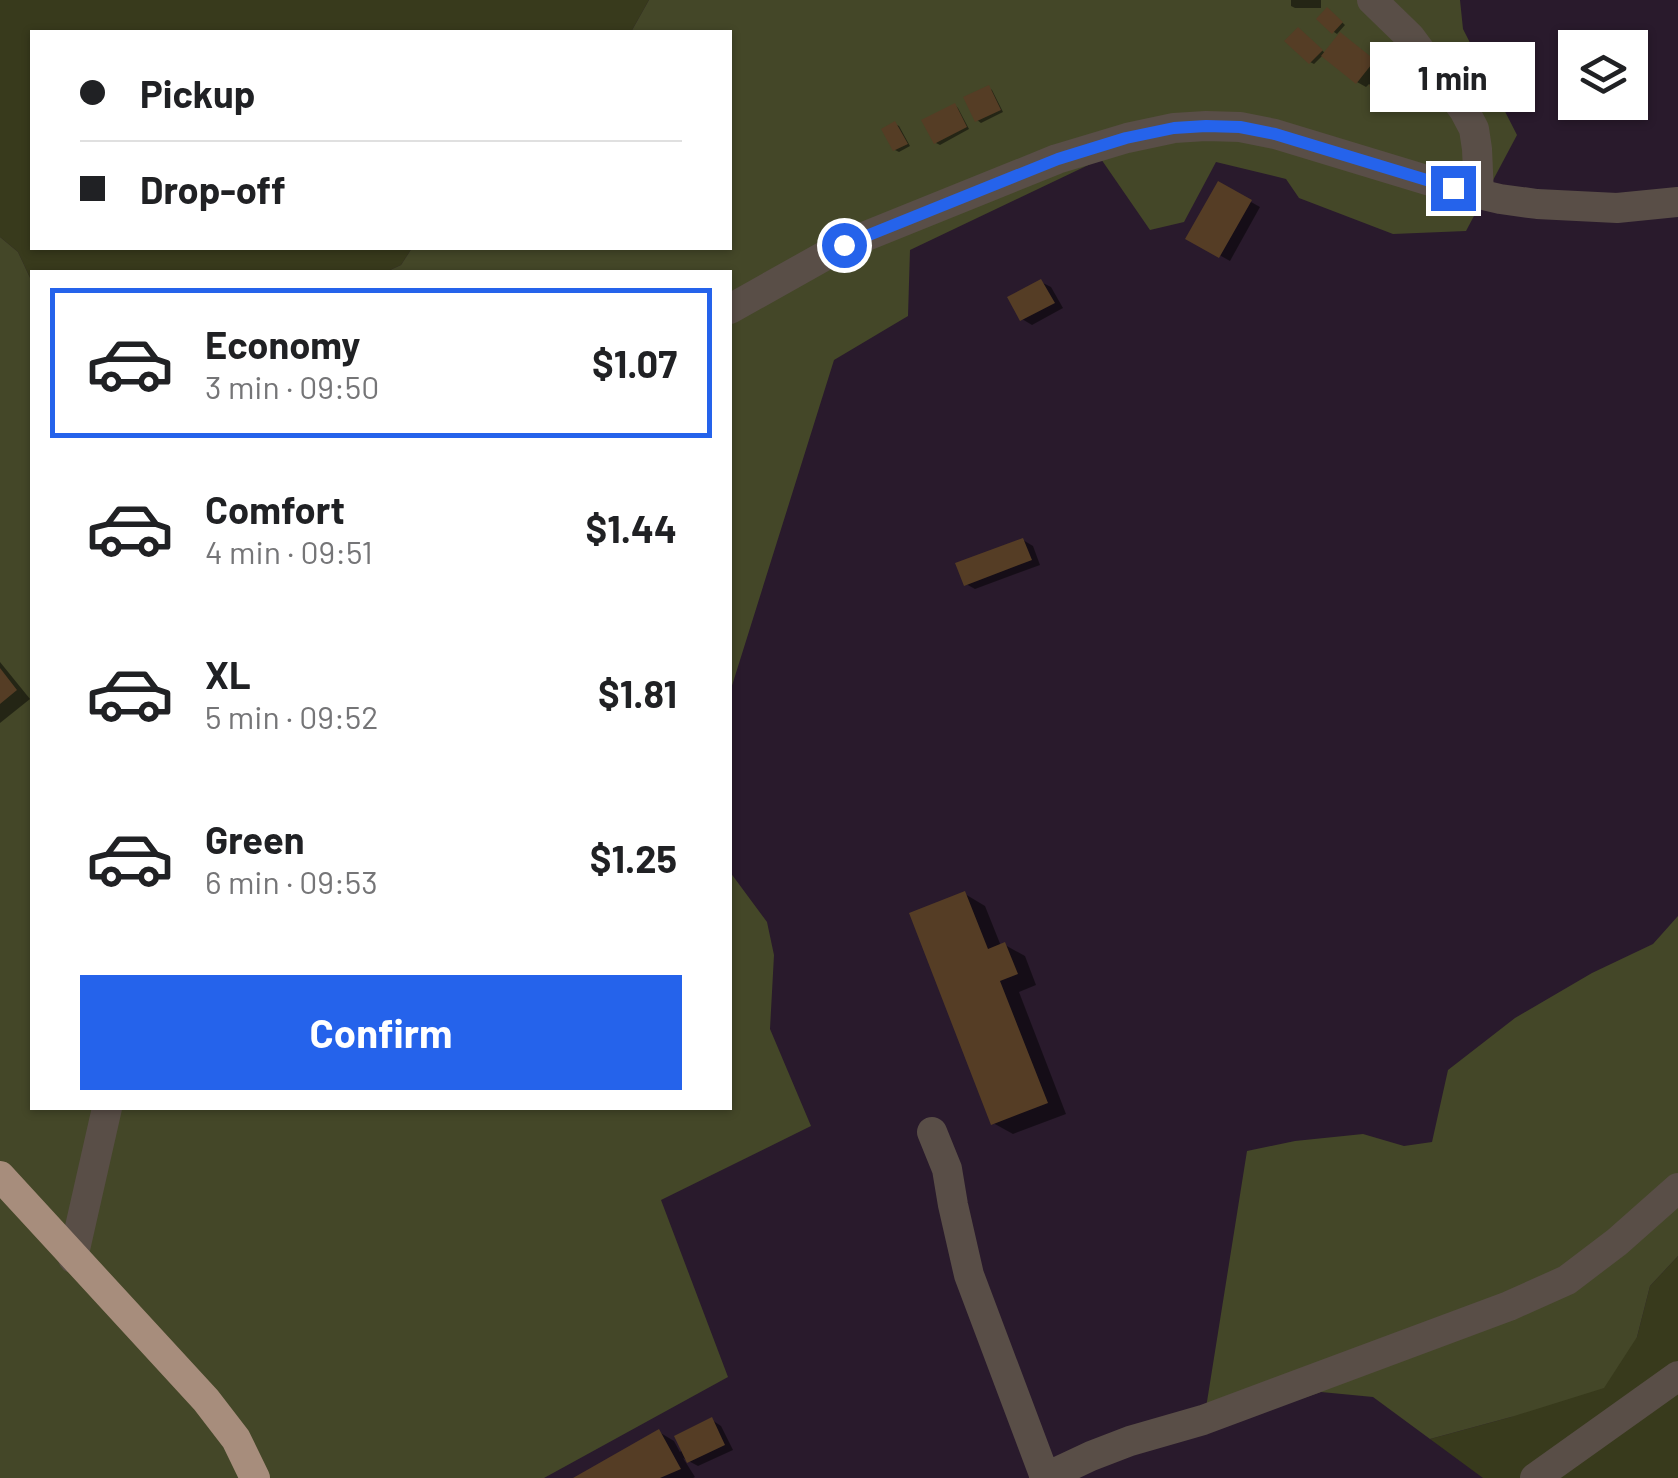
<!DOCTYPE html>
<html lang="en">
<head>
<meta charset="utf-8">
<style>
  body { margin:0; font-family:Barlow,sans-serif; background:#f2f2f2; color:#202124; height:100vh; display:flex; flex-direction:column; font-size:38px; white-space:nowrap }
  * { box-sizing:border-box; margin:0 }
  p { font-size:32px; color:#757577 }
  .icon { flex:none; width:55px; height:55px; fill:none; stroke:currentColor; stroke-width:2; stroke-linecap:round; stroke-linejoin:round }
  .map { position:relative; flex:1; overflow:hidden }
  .side { position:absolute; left:30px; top:270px; width:702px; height:840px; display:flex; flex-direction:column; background:#fff; border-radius:0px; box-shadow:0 2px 8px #0004 }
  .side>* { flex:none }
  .top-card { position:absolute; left:30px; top:30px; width:702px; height:220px; border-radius:0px; box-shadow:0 2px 8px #0004; display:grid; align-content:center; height:220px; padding:0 50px; background:#fff }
  .fabs { position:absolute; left:1558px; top:30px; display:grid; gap:20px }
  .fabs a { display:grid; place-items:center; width:90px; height:90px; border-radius:0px; background:#fff; box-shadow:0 2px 8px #0004; font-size:50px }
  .end { position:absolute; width:45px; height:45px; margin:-22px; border:12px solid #2563eb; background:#fff; box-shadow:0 0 0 5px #fff }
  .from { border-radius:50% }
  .bubble { position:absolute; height:70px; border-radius:0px; background:#fff; box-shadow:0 2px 8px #0004; font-size:32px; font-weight:700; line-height:70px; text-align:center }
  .top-card b { display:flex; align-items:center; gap:35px; height:95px; font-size:38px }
  .top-card b+b { border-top:2px solid #e0e0e0 }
  .top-card i { width:25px; height:25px; background:#202124 }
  ul { padding:18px 0 0; list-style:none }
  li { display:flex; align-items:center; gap:30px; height:150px; margin:0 20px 15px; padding:0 30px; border:5px solid transparent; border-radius:0px }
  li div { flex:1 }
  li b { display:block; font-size:38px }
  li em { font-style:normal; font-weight:700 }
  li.on { border-color:#2563eb }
  li>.icon { width:90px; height:90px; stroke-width:1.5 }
  .primary-button { display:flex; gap:20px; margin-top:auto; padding:20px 50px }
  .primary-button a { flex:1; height:115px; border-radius:0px; background:#2563eb; color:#fff; font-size:40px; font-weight:700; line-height:115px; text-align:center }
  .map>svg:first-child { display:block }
</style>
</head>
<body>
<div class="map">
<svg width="1678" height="1478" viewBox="0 0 1678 1478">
  <rect width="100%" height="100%" fill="#291a2c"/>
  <path fill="#383a1c" d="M0,0H649L631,32H32V248H412L401,265L386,272H32V282L18,252L0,237Z
    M1678,1256V1478H1483L1430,1439L1511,1417L1637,1337L1650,1286Z"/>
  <path fill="#444728" d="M649,0H1460L1463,29L1517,135L1466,231L1393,234L1299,198L1286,179L1216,162L1184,222L1150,230L1101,159L910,250L908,316L834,360L730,692V272H386L401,265L412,248H730V32H631Z
    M0,237L18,252L32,282V1108H730V872L767,922L774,955L770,1029L811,1126L661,1200L728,1377L544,1478H0Z
    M1678,916V1256L1650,1286L1637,1337L1604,1388L1511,1417L1430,1439L1373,1397L1321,1392L1202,1433L1247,1151L1295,1141L1363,1134L1404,1146L1432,1142L1448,1070L1515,1018L1592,973L1653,944Z"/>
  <path fill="#0007" d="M1291,0H1321V8H1295L1291,6Z
    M1331,12L1345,25L1337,34L1350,41L1385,69L1389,65L1406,77L1389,99L1369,84L1366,87L1357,82L1323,55L1314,64L1310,62L1302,32L1326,54L1340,36L1334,32Z
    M989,88L992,90L1003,112L981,123L977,120Z
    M955,105L958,108L969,129L940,145L936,143Z
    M895,124L899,126L910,146L899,152L895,150Z
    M1219,184L1260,207L1230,261L1189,238Z
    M1041,282L1051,287L1063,308L1032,325L1022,319Z
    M1023,540L1033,546L1040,565L975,589L966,584Z
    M0,662L30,699L0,723Z
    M965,894L985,906L1001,946L1005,945L1025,956L1036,985L1019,992L1066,1114L1013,1134L993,1123Z
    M712,1420L721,1426L733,1450L698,1466L683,1458L695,1477L693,1478H578L659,1432L674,1441L680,1452Z"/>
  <path fill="#553d25" d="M1327,7L1343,22L1332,34L1316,19Z
    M1298,27L1323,50L1309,64L1284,41Z
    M1340,32L1375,60L1356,84L1321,56Z
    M1388,62L1404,73L1384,98L1369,86Z
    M989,85L1001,110L975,122L963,97Z
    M955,103L967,127L934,144L921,120Z
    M895,121L908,144L893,151L881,129Z
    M1218,181L1252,200L1219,258L1185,239Z
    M1041,279L1055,303L1020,321L1007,297Z
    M1023,538L1032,560L964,586L955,563Z
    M0,668L17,690L0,704Z
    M965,891L988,949L1005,942L1018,974L1000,981L1048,1103L991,1125L909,913Z
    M712,1417L725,1445L687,1463L674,1436Z
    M659,1429L681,1469L660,1478H573Z"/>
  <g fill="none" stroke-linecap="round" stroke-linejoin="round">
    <path stroke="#594e47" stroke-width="30" d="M1372,0L1410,37L1464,110L1474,129L1477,149L1479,194
      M730,309L844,245L1057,159L1127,138L1174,128L1206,126L1240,127L1275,134L1453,188L1500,199L1537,204L1617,208L1678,202
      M932,1132L947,1169L953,1205L969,1275L1045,1477
      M73,1258L107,1108
      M1044,1478L1091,1456L1130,1441L1203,1420L1509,1306L1567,1280L1617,1242L1678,1188
      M1535,1478L1678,1376"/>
    <path stroke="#a78d7c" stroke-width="30" d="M0,1176L206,1400L236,1439L255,1478"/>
  </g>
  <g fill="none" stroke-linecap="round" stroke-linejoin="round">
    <path stroke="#2563eb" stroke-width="12" d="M844,245L1058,159L1126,138L1174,128L1206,126L1240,127L1275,134L1453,188"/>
  </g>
</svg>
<div class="fabs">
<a><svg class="icon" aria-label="layers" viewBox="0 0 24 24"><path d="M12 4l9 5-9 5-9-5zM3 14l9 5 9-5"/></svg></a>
</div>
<i class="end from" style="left:844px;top:245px"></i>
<i class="end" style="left:1453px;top:188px"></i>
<div class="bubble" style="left:1370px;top:42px;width:165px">1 min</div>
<div class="top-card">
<b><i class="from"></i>Pickup</b>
<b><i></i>Drop-off</b>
</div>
<section class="side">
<ul>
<li class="on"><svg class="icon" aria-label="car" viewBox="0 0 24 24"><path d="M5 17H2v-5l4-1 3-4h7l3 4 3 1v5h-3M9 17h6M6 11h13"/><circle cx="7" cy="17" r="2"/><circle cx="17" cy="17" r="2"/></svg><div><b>Economy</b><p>3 min · 09:50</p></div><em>$1.07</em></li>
<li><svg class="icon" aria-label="car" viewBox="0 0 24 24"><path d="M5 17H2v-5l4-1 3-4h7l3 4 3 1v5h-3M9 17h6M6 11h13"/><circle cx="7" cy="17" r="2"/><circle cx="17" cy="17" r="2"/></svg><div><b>Comfort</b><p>4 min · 09:51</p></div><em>$1.44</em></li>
<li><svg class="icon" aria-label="car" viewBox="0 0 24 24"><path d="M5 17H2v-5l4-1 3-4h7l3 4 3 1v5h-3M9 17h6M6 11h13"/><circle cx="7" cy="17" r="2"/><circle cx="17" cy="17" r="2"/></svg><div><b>XL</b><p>5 min · 09:52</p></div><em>$1.81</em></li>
<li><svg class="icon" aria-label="car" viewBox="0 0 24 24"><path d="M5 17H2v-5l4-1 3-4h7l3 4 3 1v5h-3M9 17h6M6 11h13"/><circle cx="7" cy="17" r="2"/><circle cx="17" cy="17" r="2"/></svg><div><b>Green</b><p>6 min · 09:53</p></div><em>$1.25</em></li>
</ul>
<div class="primary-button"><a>Confirm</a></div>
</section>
</div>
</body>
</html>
